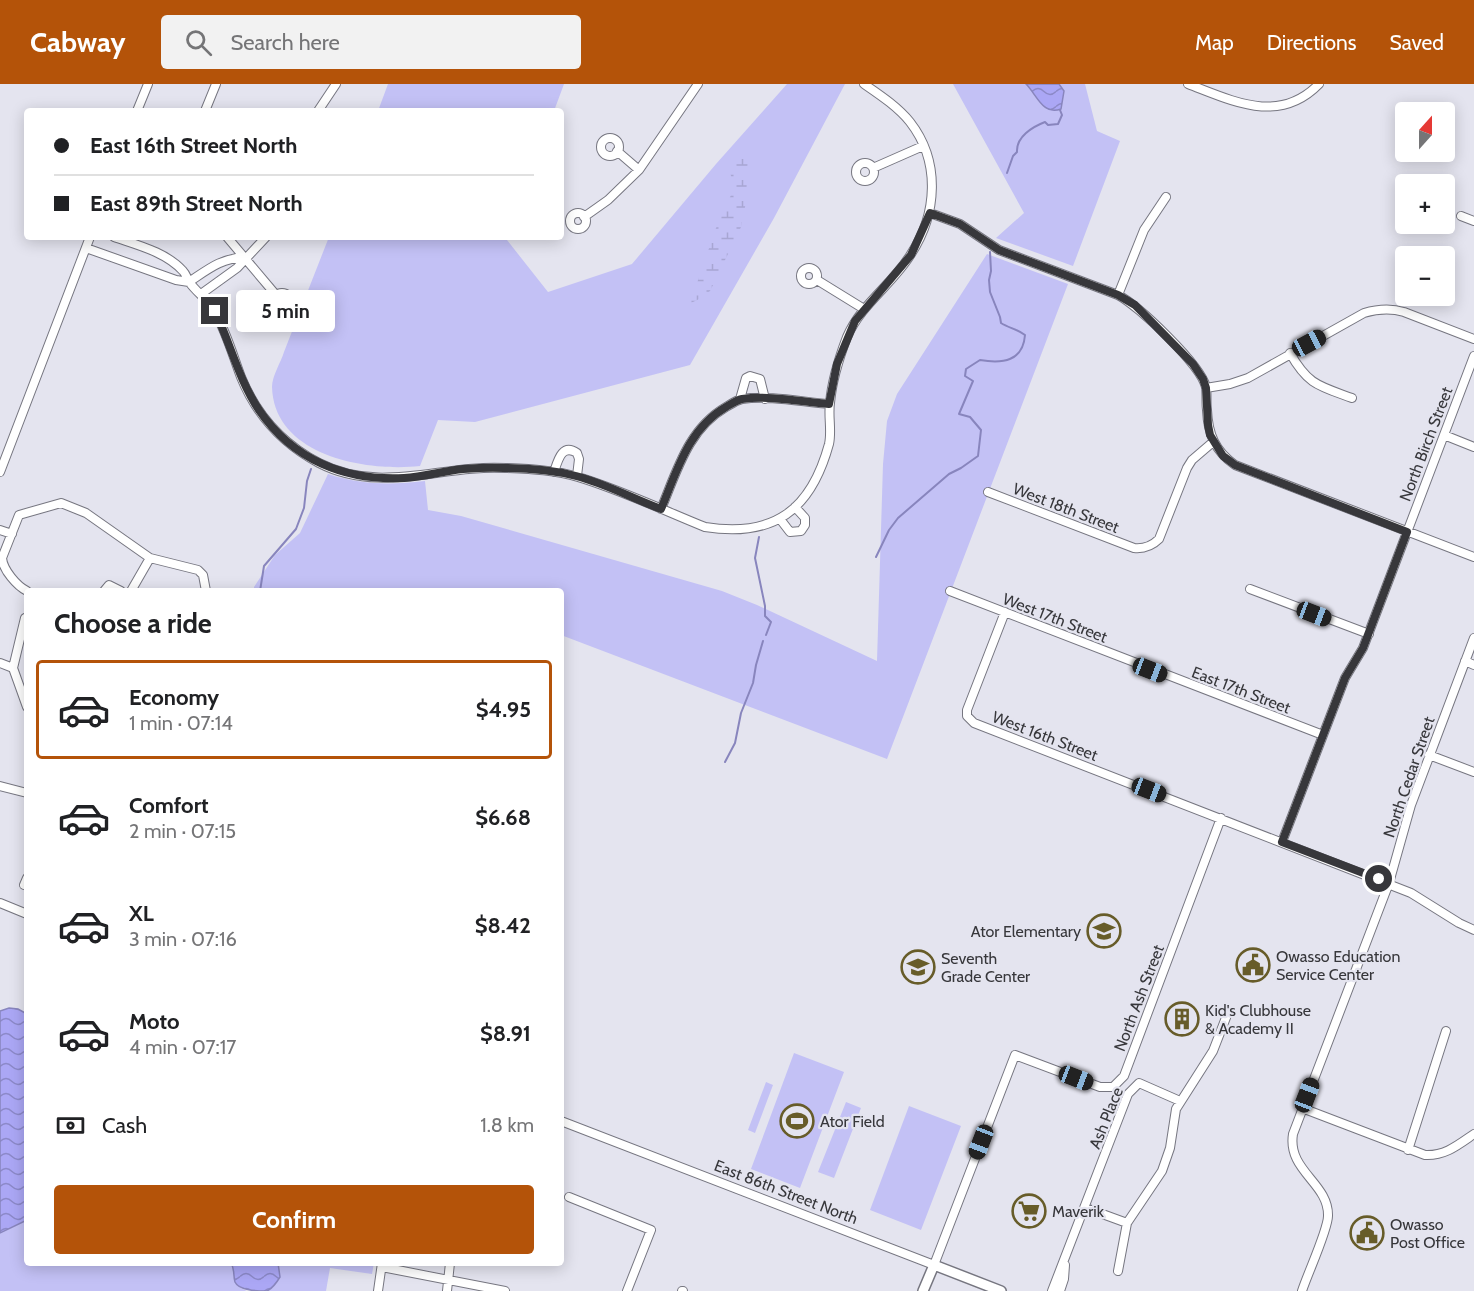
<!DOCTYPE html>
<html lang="en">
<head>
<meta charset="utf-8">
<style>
  body { margin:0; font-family:Cabin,sans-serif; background:#f2f2f2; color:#202124; height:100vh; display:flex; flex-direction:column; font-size:22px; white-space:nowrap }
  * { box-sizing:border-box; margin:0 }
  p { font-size:20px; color:#757577 }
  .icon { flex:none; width:33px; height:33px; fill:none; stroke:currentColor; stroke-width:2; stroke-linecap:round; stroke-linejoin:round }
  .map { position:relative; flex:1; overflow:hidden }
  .details { position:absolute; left:24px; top:504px; width:540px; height:678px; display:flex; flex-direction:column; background:#fff; border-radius:6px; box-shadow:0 3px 15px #0003 }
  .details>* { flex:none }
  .banner { position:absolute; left:24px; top:24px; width:540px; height:132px; border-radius:6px; box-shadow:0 3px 15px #0003; display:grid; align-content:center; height:132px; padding:0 30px; background:#fff }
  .needle { width:39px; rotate:21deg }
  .buttons { position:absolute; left:1395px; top:18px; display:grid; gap:12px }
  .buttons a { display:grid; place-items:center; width:60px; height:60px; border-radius:6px; background:#fff; box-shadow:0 3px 15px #0003; font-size:30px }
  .end { position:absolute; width:27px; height:27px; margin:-14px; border:8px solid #37373b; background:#fff; box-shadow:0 0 0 3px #fff }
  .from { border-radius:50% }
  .bubble { position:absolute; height:42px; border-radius:6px; background:#fff; box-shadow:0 3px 15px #0003; font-size:20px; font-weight:700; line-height:42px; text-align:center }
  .car { position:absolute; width:18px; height:36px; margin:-18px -9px; border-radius:8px; box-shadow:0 0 4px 2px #0007; background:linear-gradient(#222 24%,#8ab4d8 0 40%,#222 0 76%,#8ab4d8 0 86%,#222 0) }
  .banner b { display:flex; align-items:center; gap:21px; height:57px; font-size:22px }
  .banner b+b { border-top:2px solid #e0e0e0 }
  .banner i { width:15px; height:15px; background:#202124 }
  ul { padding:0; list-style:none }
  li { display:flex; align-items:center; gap:18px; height:99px; margin:0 12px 9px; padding:0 18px; border:3px solid transparent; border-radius:6px }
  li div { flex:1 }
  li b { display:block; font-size:22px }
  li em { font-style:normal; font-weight:700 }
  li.active { border-color:#b45309 }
  li>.icon { width:54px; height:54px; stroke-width:1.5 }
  h2 { padding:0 30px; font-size:27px; line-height:72px }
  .pay { display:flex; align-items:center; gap:15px; height:66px; padding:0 30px; font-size:22px }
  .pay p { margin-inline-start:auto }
  .primary-button { display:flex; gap:12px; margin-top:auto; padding:12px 30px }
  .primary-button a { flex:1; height:69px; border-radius:6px; background:#b45309; color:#fff; font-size:24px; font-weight:700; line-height:69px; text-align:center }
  header { display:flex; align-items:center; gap:36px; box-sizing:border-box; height:84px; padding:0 30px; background:#b45309; color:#fff }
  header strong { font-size:28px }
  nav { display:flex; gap:33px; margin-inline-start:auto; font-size:21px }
  .search { width:420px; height:54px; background:#f2f2f2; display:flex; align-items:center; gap:15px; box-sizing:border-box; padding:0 21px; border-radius:6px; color:#757577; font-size:22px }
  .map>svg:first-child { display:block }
</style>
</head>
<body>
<header>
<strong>Cabway</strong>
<div class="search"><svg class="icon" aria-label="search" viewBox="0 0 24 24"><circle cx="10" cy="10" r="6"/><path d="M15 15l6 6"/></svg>Search here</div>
<nav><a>Map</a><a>Directions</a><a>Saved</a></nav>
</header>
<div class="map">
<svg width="1474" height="1207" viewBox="0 0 1474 1207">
  <defs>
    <pattern id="wetland-marsh" width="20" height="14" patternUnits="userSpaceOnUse" patternTransform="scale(1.5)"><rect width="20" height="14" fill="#c3c1f5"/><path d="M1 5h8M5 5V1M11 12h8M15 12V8" fill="none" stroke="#a8a6d3"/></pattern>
    <pattern id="water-waves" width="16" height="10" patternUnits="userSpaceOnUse" patternTransform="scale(1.5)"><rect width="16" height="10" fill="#aba7f5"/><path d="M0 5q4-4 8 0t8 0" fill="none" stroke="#8c89c8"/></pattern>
  </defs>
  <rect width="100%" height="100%" fill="#e4e4ef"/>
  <path fill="#c3c1f5" d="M388,0H564L554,27H378Z
    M787,0H845L774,134L690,281L475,338L438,336L420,382C366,388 274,372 272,303C272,292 281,278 284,268C299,230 314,191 329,153H508L507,156L548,208L632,180L716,80Z
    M953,0H1085L1097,47L1120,57L1073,182L996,154L1024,129Z
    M987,170L1068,200L887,675L561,551V507H254V503L275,471L300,449L328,390C361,401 391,401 425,397L428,426L461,432L722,507L757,521L877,577L883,380L887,337L897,310Z
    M794,969L844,988L800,1104L751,1085Z
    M766,998L773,1001L755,1049L748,1046Z
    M846,1018L861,1024L834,1094L818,1088Z
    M909,1022L961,1042L921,1146L870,1126Z
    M27,1136V1179H231C239,1192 229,1200 247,1207H0V1149Z
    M278,1179H374L372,1190L330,1184L326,1207H266L273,1203L280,1193Z"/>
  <path fill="url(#wetland-marsh)" d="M748,65L746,118L741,143L710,207L699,215L687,221L683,219L697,199L716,144L731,111L732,96L730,88L740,70Z"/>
  <path fill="url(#water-waves)" stroke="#8885bd" stroke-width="1.5" d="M1026,0H1059L1064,7L1061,25C1043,32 1037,11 1026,0Z
    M9,924L18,925L27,930V1136L0,1149V927Z
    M231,1179H278L280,1193C277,1198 273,1204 267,1207C258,1207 239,1207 235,1198C233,1191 235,1186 231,1179Z"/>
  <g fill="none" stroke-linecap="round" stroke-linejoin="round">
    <path stroke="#8885bd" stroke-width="2" d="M1007,89L1013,72L1017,68C1016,53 1032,43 1045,38L1048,41L1058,40L1062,31L1060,26
      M759,453L755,474L765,522V532L771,538L766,551
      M876,473L889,446L898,434L949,390L961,384L978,372L981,346L970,333L959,330L973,297L965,292L966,285L980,276C1003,280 1023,277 1025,251C1017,245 1009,244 1001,239L1000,233L990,208L989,196L991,187L990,168
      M260,507L264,482L296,445L304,424L307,397L311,385
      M725,678L735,659L741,629L753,599L756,581L763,557"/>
    <g stroke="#767680" stroke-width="10">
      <path id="minor" d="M1188,0C1233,17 1279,41 1319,0
        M137,27L148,0
        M205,27L216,0
        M318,27L336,0
        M601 63a9 9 0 1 1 18 0a9 9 0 1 1-18 0Z
        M617,67L639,86
        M856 88a9 9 0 1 1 18 0a9 9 0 1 1-18 0Z
        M873,84L923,62
        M930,129L960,140L999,166L1118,211C1139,222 1200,280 1206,303C1207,310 1206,319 1207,326C1208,350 1215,367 1235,381L1474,473
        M570 137a8 8 0 1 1 16 0a8 8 0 1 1-16 0Z
        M1461,132L1474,137
        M584,133L608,116L639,86L698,0
        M114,153C137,161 166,168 183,187C186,190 187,195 190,199C198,210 210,217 216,230C227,250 233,272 241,293C256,330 283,360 319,379C381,411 442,380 506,384C529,385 556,386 578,393C621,406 663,426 705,443C774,454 811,426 829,360C832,347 828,332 830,319C832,296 839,274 847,253C861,220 893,200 911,170C937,130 941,78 910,38C898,23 880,11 864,0
        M227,153L276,211
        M86,164L176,196L189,198
        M801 192a8 8 0 1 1 16 0a8 8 0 1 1-16 0Z
        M817,196L864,225
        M189,198C210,184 220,175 245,173
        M273 218a9 9 0 1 1 18 0a9 9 0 1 1-18 0Z
        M201,210L237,184L266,153
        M1118,211L1144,146L1166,113
        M1290,269C1308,301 1319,302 1352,314
        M1206,304L1230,300L1248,294L1364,229C1378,225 1390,224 1404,228L1474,255
        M740,315L746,294L750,292L760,295L765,315
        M1444,351L1474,363
        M0,388L90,153
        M554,388C558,376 562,359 577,369L579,375L577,392
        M988,408L1134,464C1145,465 1152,462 1159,455L1187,384L1192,376L1213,358
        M661,425C677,387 688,345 726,323C731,320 737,316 742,315C770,311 802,318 829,320
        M780,435L790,448L801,447L805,441V434L795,423
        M0,446L12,450
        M1250,505L1369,550
        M27,507C17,502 3,486 2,474L19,431L61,419L86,429L150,474L198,486L203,491L206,507
        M104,507L109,501L121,507
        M131,507L150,474
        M950,507L1323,651
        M1005,528L967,626V632L974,639L1411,809L1459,839L1474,846
        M27,533L25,534L13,584L27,623
        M1465,577L1474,581
        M0,579L13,584
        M1429,671L1474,688
        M0,702L27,709
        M1282,758L1345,594L1363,564L1474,272
        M24,801L27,794
        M0,819L27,830
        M1302,1024L1425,1071C1445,1072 1458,1061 1474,1050
        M561,1037L934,1181L1015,971L1100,1003H1113L1124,992L1221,734
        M1408,1066L1446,947
        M569,1113L651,1146L627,1207
        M1086,1124L1127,1139
        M382,1183L505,1207
        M1118,1187L1127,1139L1162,1087L1170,1064L1176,1025L1213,967L1227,931
        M378,1207L382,1179
        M447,1207L450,1179
        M682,1207H683
        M1052,1207L1128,1010L1139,999L1180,1017
        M1060,1207L1064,1195L1065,1181
        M1302,1207C1307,1191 1328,1146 1328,1132C1329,1099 1287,1087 1293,1050L1389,799L1411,721L1474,554"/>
    </g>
    <g stroke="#767680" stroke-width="12">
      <path id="major" d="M923,1207L934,1181L1001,1207"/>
    </g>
    <use href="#minor" stroke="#fff" stroke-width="8"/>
    <use href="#major" stroke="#fff" stroke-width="9"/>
  </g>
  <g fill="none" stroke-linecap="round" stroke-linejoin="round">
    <path stroke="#37373b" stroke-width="8" d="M215,227C230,259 239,296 259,326C293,376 345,397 404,394C424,393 443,387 463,385C476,384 490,383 504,384C527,384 553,386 576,392C604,399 634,415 661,425C677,387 688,345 726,323C731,320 737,316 742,315C770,311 802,318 829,320L837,280L855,237L911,171L930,129L960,140L999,166L1118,211L1135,221L1193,280L1203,295L1206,304L1208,341L1210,351L1223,372L1235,381L1407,448L1363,564L1345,594L1282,758L1379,795"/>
  </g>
  <defs>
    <g id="school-ring" transform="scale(1.725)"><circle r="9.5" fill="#e4e4ef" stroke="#675c29" stroke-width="1.5"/><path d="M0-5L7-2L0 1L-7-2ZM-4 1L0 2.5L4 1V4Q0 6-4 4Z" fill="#675c29"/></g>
    <g id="civic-ring" transform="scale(1.725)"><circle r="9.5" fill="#e4e4ef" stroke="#675c29" stroke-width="1.5"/><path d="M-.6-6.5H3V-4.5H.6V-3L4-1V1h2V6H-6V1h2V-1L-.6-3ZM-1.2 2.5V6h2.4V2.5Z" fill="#675c29"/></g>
    <g id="building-ring" transform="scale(1.725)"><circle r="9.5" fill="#e4e4ef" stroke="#675c29" stroke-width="1.5"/><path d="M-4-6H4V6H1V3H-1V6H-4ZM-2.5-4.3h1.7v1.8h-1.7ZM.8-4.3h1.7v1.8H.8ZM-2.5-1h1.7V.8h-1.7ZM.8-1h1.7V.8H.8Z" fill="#675c29"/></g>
    <g id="stadium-ring" transform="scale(1.725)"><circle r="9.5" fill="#e4e4ef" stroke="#675c29" stroke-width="1.5"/><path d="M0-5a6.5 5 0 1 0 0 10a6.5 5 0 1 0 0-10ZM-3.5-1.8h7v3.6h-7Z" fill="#675c29"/></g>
    <g id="supermarket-ring" transform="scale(1.725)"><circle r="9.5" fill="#e4e4ef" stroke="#675c29" stroke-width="1.5"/><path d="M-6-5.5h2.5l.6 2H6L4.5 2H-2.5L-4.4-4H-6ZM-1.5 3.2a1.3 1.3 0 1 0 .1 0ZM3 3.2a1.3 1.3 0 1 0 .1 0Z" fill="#675c29"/></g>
  </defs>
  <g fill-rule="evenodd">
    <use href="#school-ring" x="1104" y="847"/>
    <use href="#civic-ring" x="1253" y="881"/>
    <use href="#school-ring" x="918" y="883"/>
    <use href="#building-ring" x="1182" y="935"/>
    <use href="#stadium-ring" x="797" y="1037"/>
    <use href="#supermarket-ring" x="1029" y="1127"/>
    <use href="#civic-ring" x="1367" y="1149"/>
  </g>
  <g text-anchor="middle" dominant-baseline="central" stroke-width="4.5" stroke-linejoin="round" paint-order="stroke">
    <g font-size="16" fill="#37373b" stroke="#e4e4ef">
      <text transform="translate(1426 360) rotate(-69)">North Birch Street</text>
      <text transform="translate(1066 424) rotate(21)">West 18th Street</text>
      <text transform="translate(1055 534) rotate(21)">West 17th Street</text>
      <text transform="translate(1241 606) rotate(21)">East 17th Street</text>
      <text transform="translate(1045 652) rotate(21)">West 16th Street</text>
      <text transform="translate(1409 693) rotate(-71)">North Cedar Street</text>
      <text transform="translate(1139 914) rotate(-69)">North Ash Street</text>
      <text transform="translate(1106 1034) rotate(-68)">Ash Place</text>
      <text transform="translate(786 1108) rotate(21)">East 86th Street North</text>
    </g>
    <g font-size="16" fill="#37373b" stroke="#e4e4ef" text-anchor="start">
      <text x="1081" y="847" text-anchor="end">Ator Elementary</text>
      <text x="1276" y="872">Owasso Education<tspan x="1276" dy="18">Service Center</tspan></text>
      <text x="941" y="874">Seventh<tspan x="941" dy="18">Grade Center</tspan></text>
      <text x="1205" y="926">Kid's Clubhouse<tspan x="1205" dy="18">&amp; Academy II</tspan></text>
      <text x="820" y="1037">Ator Field</text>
      <text x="1052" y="1127">Maverik</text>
      <text x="1390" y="1140">Owasso<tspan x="1390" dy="18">Post Office</tspan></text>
    </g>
  </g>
</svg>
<div class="buttons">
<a><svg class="needle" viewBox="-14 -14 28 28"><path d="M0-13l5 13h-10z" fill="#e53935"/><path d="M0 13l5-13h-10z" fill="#757577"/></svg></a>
<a>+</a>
<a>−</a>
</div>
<i class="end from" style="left:1379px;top:795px"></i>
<i class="end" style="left:215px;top:227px"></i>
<div class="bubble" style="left:236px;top:206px;width:99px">5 min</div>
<i class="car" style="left:1309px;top:259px;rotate:62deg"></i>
<i class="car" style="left:1314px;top:530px;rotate:111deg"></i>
<i class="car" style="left:1150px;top:586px;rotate:111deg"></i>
<i class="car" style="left:1149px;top:706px;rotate:111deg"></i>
<i class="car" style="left:1076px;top:994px;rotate:111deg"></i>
<i class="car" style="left:1307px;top:1011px;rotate:21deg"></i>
<i class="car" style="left:981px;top:1058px;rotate:201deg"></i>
<div class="banner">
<b><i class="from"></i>East 16th Street North</b>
<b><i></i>East 89th Street North</b>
</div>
<section class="details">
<h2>Choose a ride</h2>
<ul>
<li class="active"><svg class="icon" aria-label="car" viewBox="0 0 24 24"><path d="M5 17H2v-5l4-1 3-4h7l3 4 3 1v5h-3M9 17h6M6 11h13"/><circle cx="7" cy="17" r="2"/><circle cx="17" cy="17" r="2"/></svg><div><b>Economy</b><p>1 min · 07:14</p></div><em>$4.95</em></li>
<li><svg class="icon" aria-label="car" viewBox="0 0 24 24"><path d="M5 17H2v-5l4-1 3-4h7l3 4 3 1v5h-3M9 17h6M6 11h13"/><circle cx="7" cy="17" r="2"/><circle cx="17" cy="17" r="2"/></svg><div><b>Comfort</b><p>2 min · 07:15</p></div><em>$6.68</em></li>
<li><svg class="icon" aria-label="car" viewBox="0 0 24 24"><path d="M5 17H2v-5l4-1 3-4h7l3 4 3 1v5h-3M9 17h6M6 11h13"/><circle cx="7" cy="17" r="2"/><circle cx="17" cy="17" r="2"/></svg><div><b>XL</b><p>3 min · 07:16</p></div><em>$8.42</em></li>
<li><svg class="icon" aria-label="car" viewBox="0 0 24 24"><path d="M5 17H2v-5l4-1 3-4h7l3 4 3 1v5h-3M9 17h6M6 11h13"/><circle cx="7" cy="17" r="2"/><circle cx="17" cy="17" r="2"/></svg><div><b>Moto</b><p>4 min · 07:17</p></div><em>$8.91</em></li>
</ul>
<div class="pay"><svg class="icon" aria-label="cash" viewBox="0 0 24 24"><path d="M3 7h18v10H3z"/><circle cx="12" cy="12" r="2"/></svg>Cash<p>1.8 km</p></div>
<div class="primary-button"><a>Confirm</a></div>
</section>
</div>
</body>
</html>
